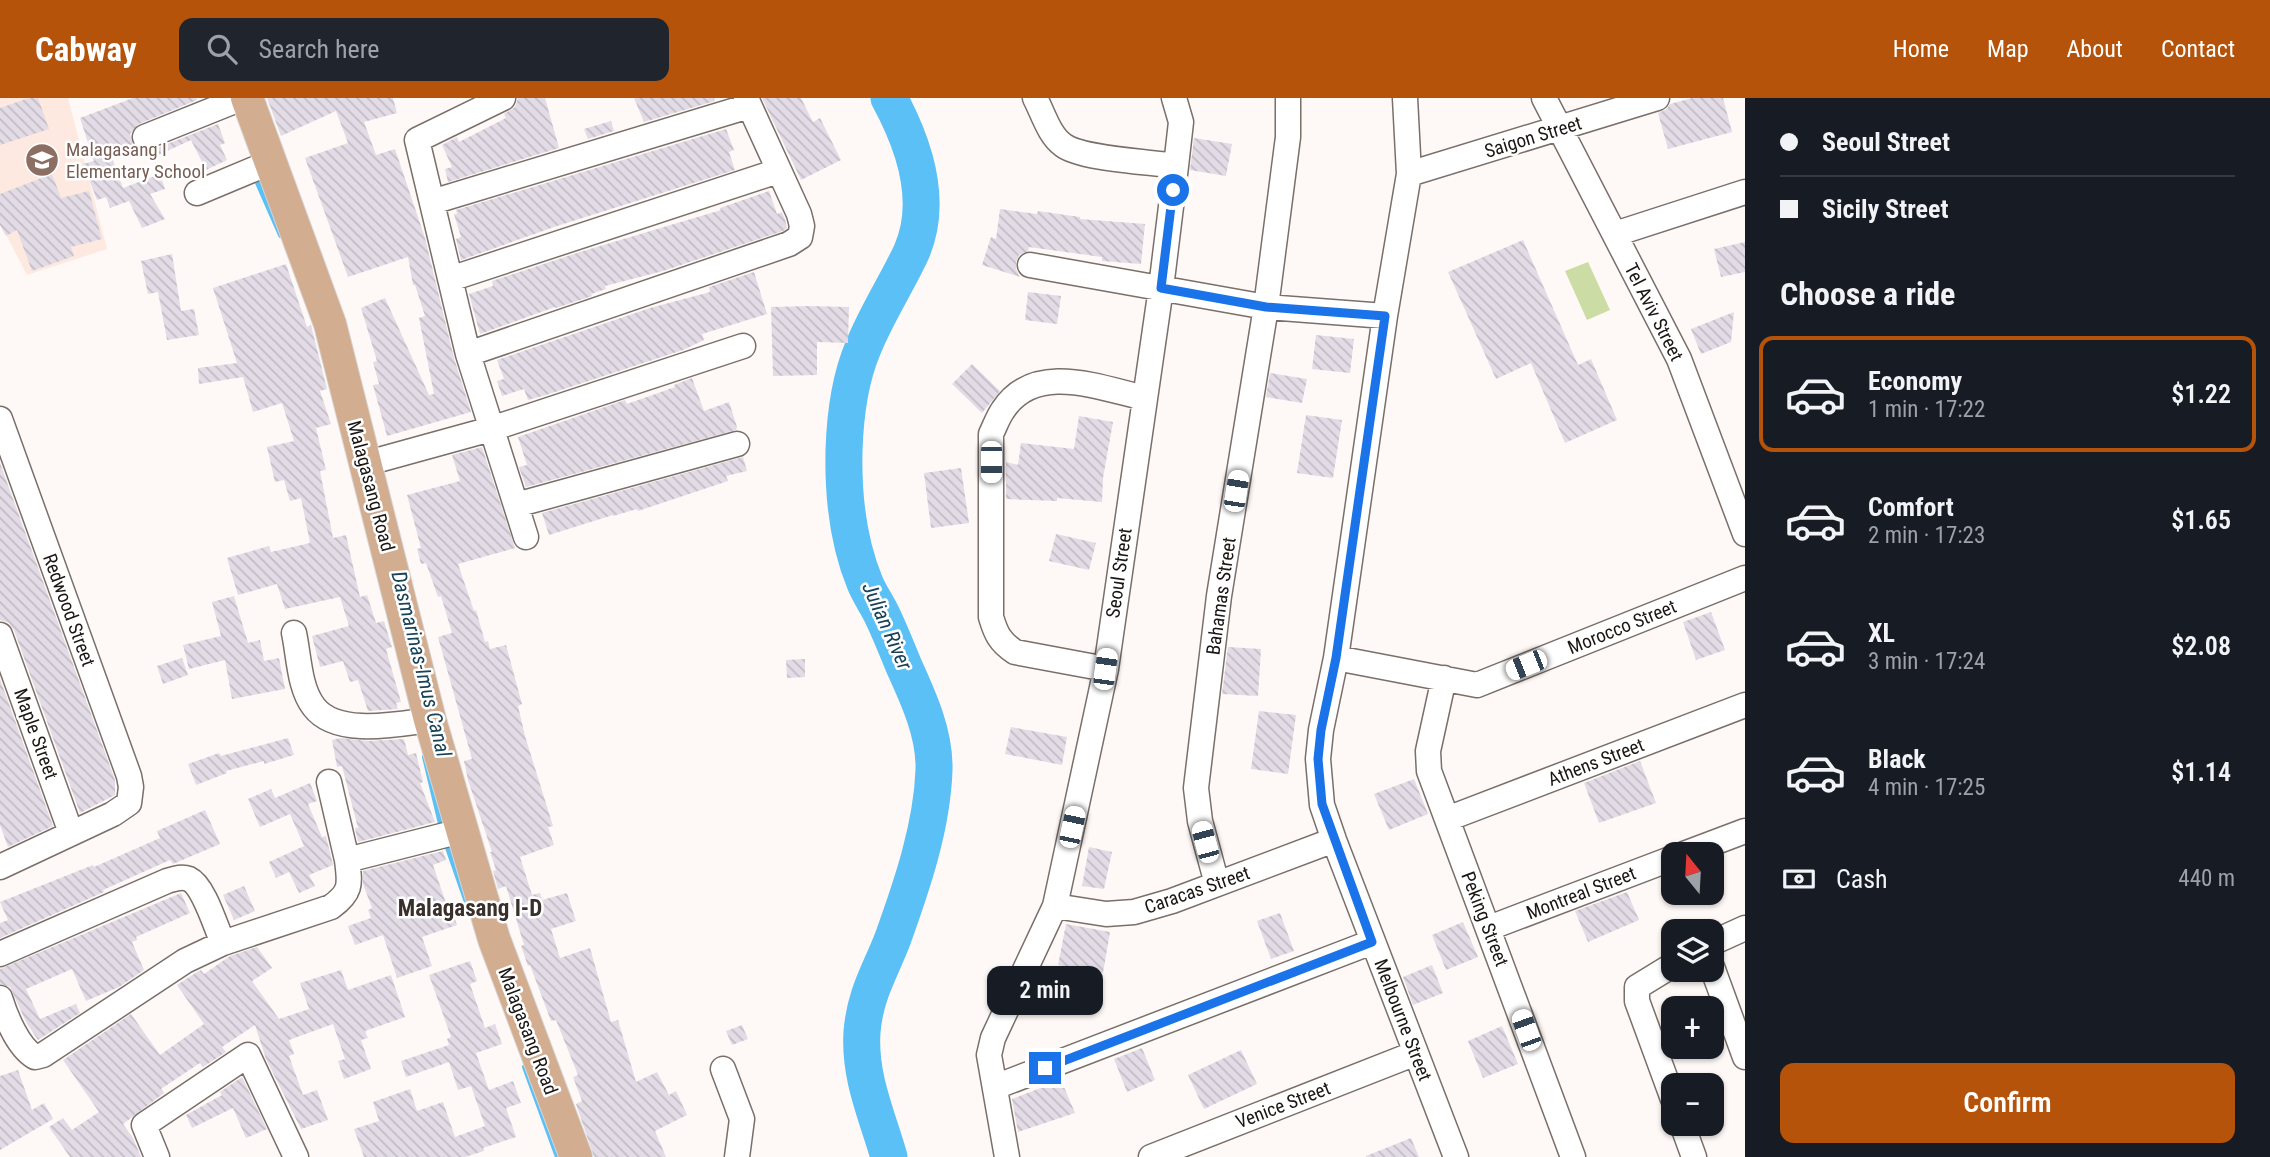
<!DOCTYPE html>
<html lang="en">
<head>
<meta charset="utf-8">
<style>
  body { margin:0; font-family:"Roboto Condensed",sans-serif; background:#20242c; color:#f1f3f6; height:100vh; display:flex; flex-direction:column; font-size:26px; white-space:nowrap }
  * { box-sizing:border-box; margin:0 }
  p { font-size:23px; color:#9ea1a6 }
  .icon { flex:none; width:38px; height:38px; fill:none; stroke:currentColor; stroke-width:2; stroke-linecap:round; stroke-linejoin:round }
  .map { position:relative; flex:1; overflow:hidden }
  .panel { display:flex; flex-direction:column; background:#171b24; width:525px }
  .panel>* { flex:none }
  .banner { display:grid; align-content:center; height:154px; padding:0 35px; background:#171b24 }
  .needle { width:46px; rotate:342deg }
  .controls { position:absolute; left:1661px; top:744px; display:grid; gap:14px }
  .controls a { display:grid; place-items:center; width:63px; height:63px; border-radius:14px; background:#171b24; box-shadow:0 2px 5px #0004; font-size:35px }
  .end { position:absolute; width:32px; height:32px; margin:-16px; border:9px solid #1a73e8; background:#fff; box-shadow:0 0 0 4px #fff }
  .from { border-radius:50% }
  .bubble { position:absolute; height:49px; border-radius:14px; background:#171b24; box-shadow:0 2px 5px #0004; font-size:23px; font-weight:600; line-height:49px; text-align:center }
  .car { position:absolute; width:21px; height:42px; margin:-21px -10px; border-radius:9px; box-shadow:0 0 5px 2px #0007; background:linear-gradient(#fff 24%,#345 0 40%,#fff 0 76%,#345 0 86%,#fff 0) }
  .banner b { display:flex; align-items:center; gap:24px; height:66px; font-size:26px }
  .banner b+b { border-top:2px solid #363941 }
  .banner i { width:18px; height:18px; background:#f1f3f6 }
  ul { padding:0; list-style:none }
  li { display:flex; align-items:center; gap:21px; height:116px; margin:0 14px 10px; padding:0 21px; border:4px solid transparent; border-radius:14px }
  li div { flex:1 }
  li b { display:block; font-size:26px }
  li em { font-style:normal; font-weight:600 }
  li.on { border-color:#b45309 }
  li>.icon { width:63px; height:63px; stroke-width:1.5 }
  h2 { padding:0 35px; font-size:32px; line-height:84px }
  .pay { display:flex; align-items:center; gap:18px; height:77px; padding:0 35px; font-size:26px }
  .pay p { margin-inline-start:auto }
  .action { display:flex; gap:14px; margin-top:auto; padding:14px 35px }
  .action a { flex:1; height:80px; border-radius:14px; background:#b45309; color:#fff; font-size:28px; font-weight:600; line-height:80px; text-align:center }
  header { display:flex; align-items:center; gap:42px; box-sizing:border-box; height:98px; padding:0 35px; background:#b45309; color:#fff }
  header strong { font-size:33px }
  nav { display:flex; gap:38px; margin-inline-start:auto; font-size:24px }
  .search { width:490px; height:63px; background:#20242c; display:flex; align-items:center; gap:18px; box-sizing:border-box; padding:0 24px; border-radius:14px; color:#9ea1a6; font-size:26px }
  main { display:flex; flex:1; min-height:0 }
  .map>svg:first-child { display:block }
</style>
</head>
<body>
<header>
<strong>Cabway</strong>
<div class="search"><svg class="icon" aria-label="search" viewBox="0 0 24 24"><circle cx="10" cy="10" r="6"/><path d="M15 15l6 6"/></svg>Search here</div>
<nav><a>Home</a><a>Map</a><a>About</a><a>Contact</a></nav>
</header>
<main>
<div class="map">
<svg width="1745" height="1059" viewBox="0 0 1745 1059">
  <defs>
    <pattern id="building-back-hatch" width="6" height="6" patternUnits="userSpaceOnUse" patternTransform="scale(1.75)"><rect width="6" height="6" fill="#e3dce7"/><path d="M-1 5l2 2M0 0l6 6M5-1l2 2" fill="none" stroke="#c2bcc5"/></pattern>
  </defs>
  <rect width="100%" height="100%" fill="#fef9f7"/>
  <path fill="#fde9df" d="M0,0H68L107,151L27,177L0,125Z"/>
  <path fill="#ccdca5" d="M1588,164L1610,212L1587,222L1565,173Z"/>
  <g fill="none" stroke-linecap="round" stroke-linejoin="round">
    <path stroke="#5bc0f5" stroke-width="6" d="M256,80L281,137
      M425,659L442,730
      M445,741L469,810
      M525,969L558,1059"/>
    <path stroke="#5bc0f5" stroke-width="37" d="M889,1059C877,1017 859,979 862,934C865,896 880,874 893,840C912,787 932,729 934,672C935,635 918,599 903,566C896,549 889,531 881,515C876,505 869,495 865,485C848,444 843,398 844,353C845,318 849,283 863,250C876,217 896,187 911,155C934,104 914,46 889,0"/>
  </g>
  <path fill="url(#building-back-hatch)" d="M29,0H38L49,31L0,47V10Z
    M133,0H196L197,2L139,26L130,36L133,47L110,54L123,90L160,76L165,91L150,96L165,121L142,130L129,103L110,110L106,99L97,102L83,66L94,63L80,20Z
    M267,0H393L397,15L364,24L376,57L395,51L425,140L454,260L471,314L387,338L373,287L379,286L373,264L377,263L361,210L385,200L429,297L434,296L419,220L425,218L415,187H413L408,159L348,179L305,60L348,45L336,13L281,38Z
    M518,0H545L559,50L448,84L445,71L452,69L442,47L457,39L459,44L506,20L504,16L515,9Z
    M634,0H714L715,3L644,24Z
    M762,0H801L813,24L820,20L841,62L801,82Z
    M1692,0H1723L1732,34L1668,51L1658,15L1667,11L1670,6Z
    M611,23L614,33L588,41L584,31Z
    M218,26L225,45L220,47L227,62L206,72L191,42L154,59L152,52Z
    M726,31L734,52L729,54L735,72L557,128L461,162L456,141L461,139L454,116H457L456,112Z
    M1194,40L1232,46L1226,78L1190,72Z
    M52,76L61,100L89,93L102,141L71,149L74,158L32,173L17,132L6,138L0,127V96Z
    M769,93L777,116L782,114L785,121L787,130L783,133L663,173L605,188L606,191L591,196L592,198L556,210L555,209L480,236L469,196L493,188L492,183L580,154L721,112L720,110Z
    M1000,111L1037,116L1038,113L1080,119V121L1145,126L1141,166L1102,163V159L1029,149L1028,153L1019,157L1016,164V171L1020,179L982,167L991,139L996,141Z
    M1523,142L1578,267L1591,261L1617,322L1565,345L1531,265L1496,281L1448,174Z
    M1745,144V174L1721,179L1714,151Z
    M172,156L181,213L194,211L199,237L167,242L158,194L148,196L141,163Z
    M286,166L307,229L311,227L327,291L320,293L331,326L316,330L326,372L320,373L333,440L346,437L360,499L367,497L376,525L384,523L392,549L386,551L401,604L396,605L398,611L368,613L358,582L350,584L343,563L320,569L312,538L349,528L340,499L285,511L277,486L238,497L227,460L269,448L271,454L310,445L301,400L290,403L284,382L275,384L267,349L294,343L282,305L253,314L243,279L199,286L198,270L237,265L213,190Z
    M754,174L767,216L702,236L704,242L683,252L546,297L528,302L524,291L502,298L497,283L504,281L497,262L650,210L710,194L709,189Z
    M1028,194L1061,198L1057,226L1025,222Z
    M809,208L849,209L848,245L817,244V277L773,278L771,209Z
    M1734,214L1731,244L1701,256L1691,231Z
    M1316,237L1354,241L1350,275L1312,271Z
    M972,266L1000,293L982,315L952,286Z
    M1270,275L1307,281L1302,305L1266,299Z
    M692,280L704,313L729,304L737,329L736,332L526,389L519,369L527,367L518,339L625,302L627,306L675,289L674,287Z
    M1306,317L1342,322L1333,380L1297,375Z
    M1079,318L1113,324L1103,380L1102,404L1057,400V403L1006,401V364L1018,367L1021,345L1074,351Z
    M482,349L515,450L458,466L474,513L476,512L485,544L488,543L490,551L506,547L522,606L518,608L525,638L553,728L548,729L554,747L520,759L532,797L540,795L542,802L567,795L576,823L551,831L560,860L590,850L611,924L618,922L636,984L657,974L669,997L676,993L687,1017L655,1033L666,1059H594L576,1006L582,1003L573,979L578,977L556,922L551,923L530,867L528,868L521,848L524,847L506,788L498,791L493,773L496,772L490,754H492L468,682L464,663L472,661L438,539L452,535L441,498L438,499L426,465L421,466L417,451L421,450L407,397L460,383L452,357Z
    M743,359L747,373L726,378L728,383L638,413L637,411L613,418V417L549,437L542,415Z
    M0,365L115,682V697L80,715L14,532L9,525L0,522Z
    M961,370L969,425L931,430L924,375Z
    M1056,436L1096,445L1089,472L1049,463Z
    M234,498L248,545L260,542L264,563L279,560L285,591L232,601L225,562L189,571L183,547L221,538L212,504Z
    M1711,514L1725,552L1696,562L1683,524Z
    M1228,549L1261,551L1258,598L1222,596Z
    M182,560L188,577L163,586L157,568Z
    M805,561V579L787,580L786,562Z
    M0,581L53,728L8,749L0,727Z
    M1259,613L1296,617L1288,676L1251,671Z
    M1011,629L1067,639L1062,667L1005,656Z
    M288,640L294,657L264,666V663L226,673L227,675L196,687L188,666L219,655L221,658Z
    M341,640L368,643L404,641L408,657L416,655L423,684L420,685L435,724L358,744L355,730H358L342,668L337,669L332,642Z
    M1640,663L1656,705L1599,725L1584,685Z
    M1414,681L1428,716L1389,732L1374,696Z
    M310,685L317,703L308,706L322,739L326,738L333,767L309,777L315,788L299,795L289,774L276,780L269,764L304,748L290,716L260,729L248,701L271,691L275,700Z
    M205,712L220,746L173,766L170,762L103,792L104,794L0,840V825L8,822L0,804L93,767L94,769L160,740L157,733Z
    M1089,749L1112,754L1104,791L1082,788Z
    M443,753L446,762L433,767L448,811L451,810L457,827L422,839L432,868L397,880L383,837L355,847L348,828L371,820L368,812L372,810L363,786V773Z
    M244,788L255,813L234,822L223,797Z
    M1627,794L1639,822L1588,844L1575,813Z
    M181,795L190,815L136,839L137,842L132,844L144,872L119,889L86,903L72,871L26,891L40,921L76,906L80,915L38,942L27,926L10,889L0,886V871Z
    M1280,815L1294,853L1271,861L1257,823Z
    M1463,824L1478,859L1446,872L1432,837Z
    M1066,826L1110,834L1103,875L1058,867Z
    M257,849L272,870L252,883L279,921L309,911L300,885L341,872L348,892L391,877L405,919L365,933L368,940L361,942L371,971L344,981L338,963L345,961L333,926L289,942L294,956L289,958L303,997L317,992L328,1022L301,1031L266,961L255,927L222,949L226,954L203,969L200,965L161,991L164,995L123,1026L133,1040L141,1059H70L49,1029L63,1020L72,1032L99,1014L63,962L131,916L160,957L204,926L177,887L197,874L201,872L204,876L230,858Z
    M470,863L477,883L470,886L485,930L495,926L502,946L476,955L489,992L513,983L521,1005L506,1010L516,1039L483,1050L484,1053L465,1059H364L354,1031L379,1023L373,1004L410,991L417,1013L443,1004L455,1039L485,1028L471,988L458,992L449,964L406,979L401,963L449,947L447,941L451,939L429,877Z
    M1432,867L1443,895L1413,907L1403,879Z
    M742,927L748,941L732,947L726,933Z
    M1502,928L1518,966L1483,980L1468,943Z
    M1142,950L1155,982L1127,994L1114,961Z
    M1241,952L1257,986L1204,1011L1188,977Z
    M18,972L32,1012L44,1005L53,1021L0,1052V978Z
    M242,979L267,1031L246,1040L233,1010L192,1030L186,1017L222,997L220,994Z
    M1061,982L1075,1015L1018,1034L1012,1001Z
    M1411,1040L1419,1059H1366V1058Z"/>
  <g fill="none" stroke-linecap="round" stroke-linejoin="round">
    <g stroke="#7a6f69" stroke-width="27">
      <path id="minor" d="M503,0L417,42L468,256L526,439
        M1035,0C1043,15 1049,37 1063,47C1081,61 1151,64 1176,68
        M1405,0L1409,76L1385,218L1336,560L1321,632L1318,661L1322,707L1334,742L1456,1059
        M1544,0L1679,261L1745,436
        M145,39L242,0
        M1409,76L1657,0
        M197,95L271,64
        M432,104L749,8
        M1615,136L1745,94
        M1030,167L1266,209L1385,218
        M450,181L778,73
        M468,256L789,146L800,139L802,128L799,116L746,0
        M0,321L129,678L131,689L129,705L113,716L0,769
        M364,366L491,331L743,248
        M516,407L737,346
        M294,535C299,558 299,590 314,609C337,639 398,626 430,622
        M0,537L71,735
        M1336,560L1477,587L1745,480
        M1106,571L1015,554C1000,544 996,536 991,519V336C995,328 998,319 1003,312C1035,263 1100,290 1145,300
        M1444,580L1428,653L1429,673L1573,1059
        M329,684L347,762
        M1447,721L1745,607
        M1684,756L1745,733
        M1217,786L1200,723L1196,690L1219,498L1266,209L1288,39V0
        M1055,808L1106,816L1134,814L1172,803L1334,742
        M1489,830L1673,760
        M1712,845L1745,830
        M0,856L167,783C174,781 181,778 189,781C204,788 216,830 223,845
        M1673,867L1637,889V903L1673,1001
        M1712,869L1745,959
        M0,900C6,919 18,949 35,959L43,957L185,863L223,845L331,809C352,794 350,786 347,762L461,733
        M723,971L742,1021L737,1059
        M995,989L1372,844
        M1682,1026L1694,1059
        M157,1059L144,1027L248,957L296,1059
        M1007,1059L989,957L993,940L1055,808L1106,571L1161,190L1176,68L1181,24L1174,0
        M1151,1059L1416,955"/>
    </g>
    <g stroke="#d6d5d5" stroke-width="34">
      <path id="major" d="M247,0L330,226L430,622L494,841L576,1059"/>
    </g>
    <use href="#minor" stroke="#fff" stroke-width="24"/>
    <use href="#major" stroke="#d2ad90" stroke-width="32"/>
  </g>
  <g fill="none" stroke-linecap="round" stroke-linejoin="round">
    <path stroke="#1a73e8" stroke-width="9" d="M1045,970L1372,844L1322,706L1318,661L1321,632L1336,560L1385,218L1266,209L1161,190L1173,92"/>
  </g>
  <defs>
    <g id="school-disc" transform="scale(1.75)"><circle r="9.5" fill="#8d6e63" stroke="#fff"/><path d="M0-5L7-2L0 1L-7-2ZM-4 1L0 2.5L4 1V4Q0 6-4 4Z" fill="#fff"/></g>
  </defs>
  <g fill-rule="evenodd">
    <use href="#school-disc" x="42" y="62"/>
  </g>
  <g text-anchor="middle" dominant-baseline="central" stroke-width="5" stroke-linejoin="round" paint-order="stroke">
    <g font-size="19" fill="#1a1614" stroke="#fff">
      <text transform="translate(1533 39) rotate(-17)">Saigon Street</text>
      <text transform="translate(1654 214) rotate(63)">Tel Aviv Street</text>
      <text transform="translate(371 388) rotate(75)">Malagasang Road</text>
      <text transform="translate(1119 475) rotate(-82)">Seoul Street</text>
      <text transform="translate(1221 498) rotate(-82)">Bahamas Street</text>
      <text transform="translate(69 512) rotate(70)">Redwood Street</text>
      <text transform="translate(1622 529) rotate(-22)">Morocco Street</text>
      <text transform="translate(36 636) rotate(70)">Maple Street</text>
      <text transform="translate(1596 664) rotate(-21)">Athens Street</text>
      <text transform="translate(1197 792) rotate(-19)">Caracas Street</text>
      <text transform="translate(1581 795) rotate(-21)">Montreal Street</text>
      <text transform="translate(1485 821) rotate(69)">Peking Street</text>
      <text transform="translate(1403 922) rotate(69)">Melbourne Street</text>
      <text transform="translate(528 933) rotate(69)">Malagasang Road</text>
      <text transform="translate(1283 1007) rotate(-21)">Venice Street</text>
    </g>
    <g font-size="19" fill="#785e54" stroke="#fff" text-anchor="start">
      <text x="66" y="51">Malagasang I<tspan x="66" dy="22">Elementary School</tspan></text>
    </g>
    <g font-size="21" font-style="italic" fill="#174258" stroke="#fff">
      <text transform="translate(887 528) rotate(66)">Julian River</text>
      <text transform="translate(421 566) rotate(76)">Dasmarinas-Imus Canal</text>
    </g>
    <g font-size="23" font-weight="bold" fill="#39302b" stroke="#fff">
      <text x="470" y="810">Malagasang I-D</text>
    </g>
  </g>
</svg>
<div class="controls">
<a><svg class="needle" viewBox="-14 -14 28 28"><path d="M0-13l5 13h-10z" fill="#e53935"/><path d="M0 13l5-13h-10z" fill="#9ea1a6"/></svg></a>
<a><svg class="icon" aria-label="layers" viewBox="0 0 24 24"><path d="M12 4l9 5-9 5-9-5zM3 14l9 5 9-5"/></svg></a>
<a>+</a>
<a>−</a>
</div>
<i class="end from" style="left:1173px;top:92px"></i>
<i class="end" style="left:1045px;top:970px"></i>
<div class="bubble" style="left:987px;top:868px;width:116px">2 min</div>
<i class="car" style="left:991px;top:364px;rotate:180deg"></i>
<i class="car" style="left:1236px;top:393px;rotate:9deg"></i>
<i class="car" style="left:1526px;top:567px;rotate:248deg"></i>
<i class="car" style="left:1105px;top:571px;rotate:8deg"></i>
<i class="car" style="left:1072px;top:729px;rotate:12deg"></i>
<i class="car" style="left:1205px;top:744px;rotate:345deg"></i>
<i class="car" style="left:1526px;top:932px;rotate:340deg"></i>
</div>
<section class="panel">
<div class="banner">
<b><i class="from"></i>Seoul Street</b>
<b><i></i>Sicily Street</b>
</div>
<h2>Choose a ride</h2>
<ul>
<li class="on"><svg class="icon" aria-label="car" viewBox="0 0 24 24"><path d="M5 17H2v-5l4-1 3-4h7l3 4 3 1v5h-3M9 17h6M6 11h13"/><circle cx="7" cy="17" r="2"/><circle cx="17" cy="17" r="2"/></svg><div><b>Economy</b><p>1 min · 17:22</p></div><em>$1.22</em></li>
<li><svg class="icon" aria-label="car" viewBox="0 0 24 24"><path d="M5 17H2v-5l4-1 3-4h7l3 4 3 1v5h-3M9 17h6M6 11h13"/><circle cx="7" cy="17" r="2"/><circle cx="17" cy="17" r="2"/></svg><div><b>Comfort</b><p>2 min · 17:23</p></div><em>$1.65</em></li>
<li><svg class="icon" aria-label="car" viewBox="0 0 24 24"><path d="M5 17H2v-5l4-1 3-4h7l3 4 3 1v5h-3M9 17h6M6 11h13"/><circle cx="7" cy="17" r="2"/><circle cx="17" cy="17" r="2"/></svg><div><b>XL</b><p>3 min · 17:24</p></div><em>$2.08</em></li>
<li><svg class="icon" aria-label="car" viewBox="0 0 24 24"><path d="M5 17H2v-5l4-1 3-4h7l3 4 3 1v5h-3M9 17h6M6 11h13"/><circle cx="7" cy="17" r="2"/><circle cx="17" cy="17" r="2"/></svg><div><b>Black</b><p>4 min · 17:25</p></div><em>$1.14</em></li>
</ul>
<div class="pay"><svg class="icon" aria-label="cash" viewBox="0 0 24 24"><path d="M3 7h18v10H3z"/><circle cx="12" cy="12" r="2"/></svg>Cash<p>440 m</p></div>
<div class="action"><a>Confirm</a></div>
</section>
</main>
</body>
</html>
